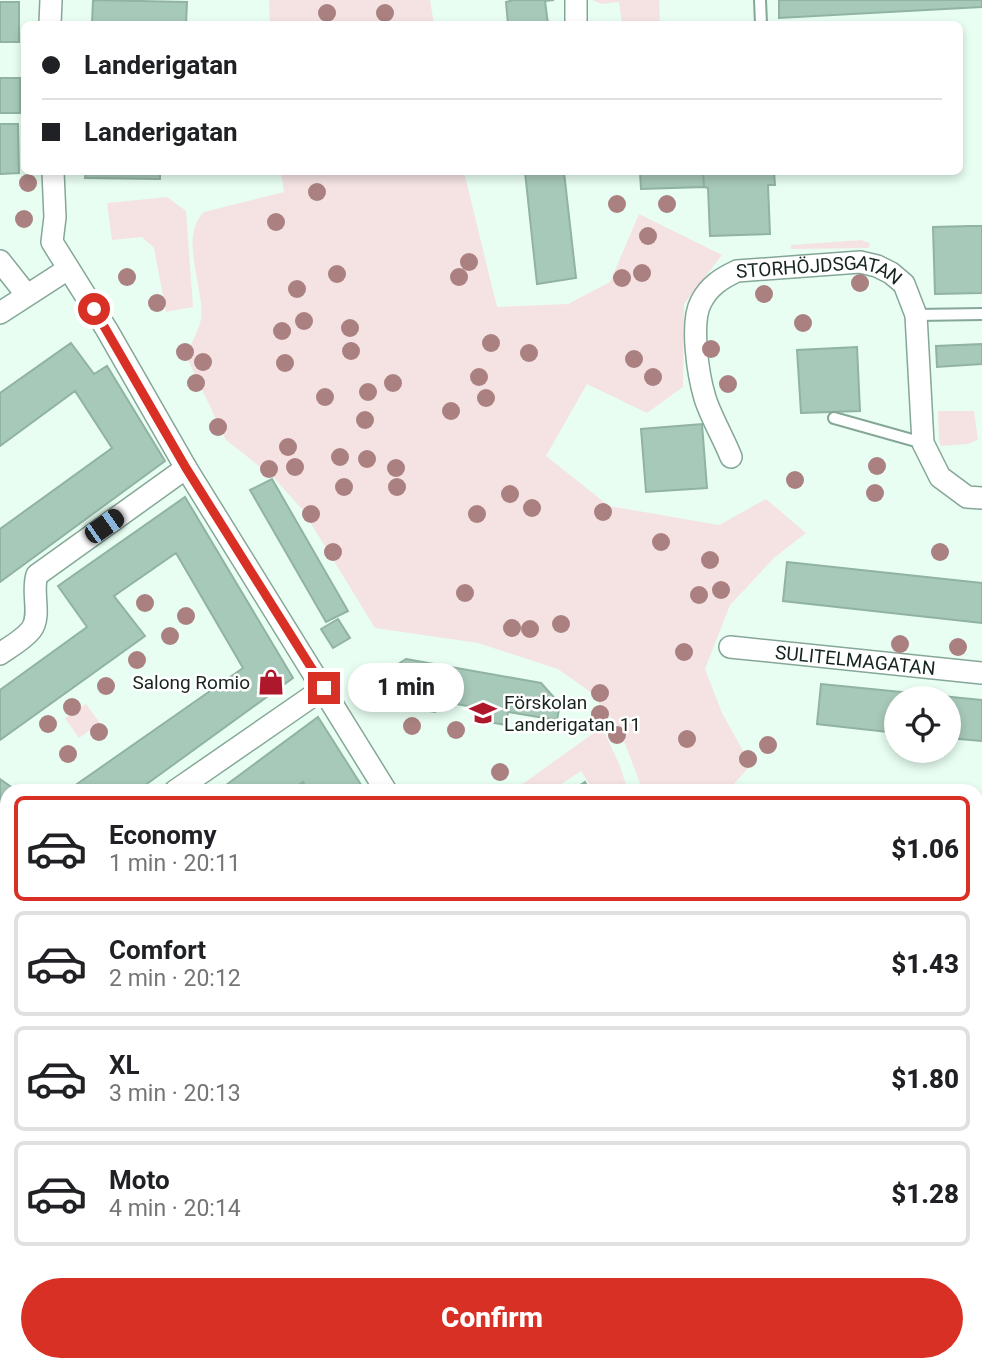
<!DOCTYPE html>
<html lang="en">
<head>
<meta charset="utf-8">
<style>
  body { margin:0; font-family:Roboto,sans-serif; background:#f2f2f2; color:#202124; height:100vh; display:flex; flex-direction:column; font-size:26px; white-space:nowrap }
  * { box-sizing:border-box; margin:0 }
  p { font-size:23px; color:#757577 }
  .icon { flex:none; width:38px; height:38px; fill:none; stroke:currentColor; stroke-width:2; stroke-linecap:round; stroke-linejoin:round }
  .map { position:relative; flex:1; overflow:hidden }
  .side { position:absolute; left:0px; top:784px; width:984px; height:588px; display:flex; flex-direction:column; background:#fff; border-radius:21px 21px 0 0; box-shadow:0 4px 10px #0003 }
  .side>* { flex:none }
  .top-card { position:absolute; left:21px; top:21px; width:942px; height:154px; border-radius:10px; box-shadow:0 4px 10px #0003; display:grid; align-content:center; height:154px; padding:0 21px; background:#fff }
  .controls { position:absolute; left:884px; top:686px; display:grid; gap:14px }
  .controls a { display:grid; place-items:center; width:77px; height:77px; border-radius:50%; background:#fff; box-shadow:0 4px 10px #0003; font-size:35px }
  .end { position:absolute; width:32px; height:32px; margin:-16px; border:9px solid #d93025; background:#fff; box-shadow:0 0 0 4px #fff }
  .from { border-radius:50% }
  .bubble { position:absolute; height:49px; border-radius:24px; background:#fff; box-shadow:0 4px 10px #0003; font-size:23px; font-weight:800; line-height:49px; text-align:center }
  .car { position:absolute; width:21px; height:42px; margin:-21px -10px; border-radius:9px; box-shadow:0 0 5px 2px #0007; background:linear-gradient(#222 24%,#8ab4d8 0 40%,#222 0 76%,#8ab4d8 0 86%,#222 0) }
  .top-card b { display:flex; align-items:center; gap:24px; height:66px; font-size:26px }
  .top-card b+b { border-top:2px solid #e0e0e0 }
  .top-card i { width:18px; height:18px; background:#202124 }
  ul { padding:12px 0 0; list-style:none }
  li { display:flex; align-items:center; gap:21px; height:105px; margin:0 14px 10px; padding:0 7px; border:4px solid #e0e0e0; border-radius:10px }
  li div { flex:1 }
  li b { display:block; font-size:26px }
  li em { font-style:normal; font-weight:800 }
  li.current { border-color:#d93025 }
  li>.icon { width:63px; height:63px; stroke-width:1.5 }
  .cta { display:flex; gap:14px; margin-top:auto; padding:14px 21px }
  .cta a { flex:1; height:80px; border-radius:42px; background:#d93025; color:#fff; font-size:28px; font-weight:800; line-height:80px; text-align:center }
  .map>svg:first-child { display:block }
</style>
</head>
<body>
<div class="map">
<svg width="982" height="1372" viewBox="0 0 982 1372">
  <rect width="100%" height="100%" fill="#e8fef3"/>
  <path fill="#f4e3e2" d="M269,0H430L434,24H270Z
    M592,0H659L660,24H622L619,2L602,4Z
    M281,172H464L497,307L568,304L610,282L639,214L722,255L684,304L683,387L647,413L587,384L546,456L609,506L719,525L766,499L806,533L775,557L730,605L705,669L722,713L751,765L731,787V791H643L619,728L589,691L558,669L478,643L375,628L302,509L273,477L226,440L186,356C190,345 199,331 201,319C205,288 178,237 204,212L284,192Z
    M167,197L186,211L193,307L166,312L154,248L142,237L112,240L107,203Z
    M861,240L870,243L869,248L794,249H791V245Z
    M938,411H974L978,440L968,444L941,446L939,441Z
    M86,704L100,723L79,738L65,718Z
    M602,727L620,766L628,791H594L581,771L551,791H513Z
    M7,1225V1343L0,1344V1233Z
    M600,1365H748L751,1372H565Z"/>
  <path fill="#a7c9b9" stroke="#90b3a2" stroke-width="2" d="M93,0L187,2L186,24H92Z
    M514,0H554L545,1L548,24H508L506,2Z
    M779,0H982V7L779,18Z
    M0,2H19V42H0Z
    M0,78H20V113H0Z
    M0,124H18L19,173L0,174Z
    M86,172H160V179L85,178Z
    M525,172H564L576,278L537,284Z
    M640,172H703L704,187L641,189Z
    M703,172H774L775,185H768L770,234L710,236L708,188L704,187Z
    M971,226H982V293L935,294L933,227Z
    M71,343L94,374L107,366L165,461L0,582V529L112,448L75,391L0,446V393Z
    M982,344V364L937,367L936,346Z
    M857,347L860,411L801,413L797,350Z
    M702,424L707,488L646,492L641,429Z
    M272,479L348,611L326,622L250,490Z
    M185,497L293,678L137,791H67L243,668L176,553L114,596L145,636L0,740V690L87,627L58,586Z
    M787,562L982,583V623L783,601Z
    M338,619L350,638L333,648L321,629Z
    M406,659L541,683L560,704L557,720L508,712L506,725L478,720L479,708L439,701L435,712L405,707L384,673Z
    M821,684L982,700V741L948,738V698H896V733L817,724Z
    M318,717L365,791H308L303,782L291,791H218Z
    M0,779L17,791H7V833L0,828Z
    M585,782L590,791H571Z
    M976,820L982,821V857L976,856Z
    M976,940H982V1021L976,1027Z
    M7,948V1000L0,1005V953Z
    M0,1030L7,1041V1049L0,1053Z
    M0,1080L7,1089V1156L0,1146Z
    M982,1272V1300L976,1302V1274Z
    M752,1365H793L796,1372H755Z
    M847,1365H919L922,1372H829Z"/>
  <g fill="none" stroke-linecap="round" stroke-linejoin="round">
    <g stroke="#85a797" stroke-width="14">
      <path id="lane" d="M760,0L761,24
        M916,315L982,314
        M834,418L923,443
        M976,1260L982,1257"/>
    </g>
    <g stroke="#85a797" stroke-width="24">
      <g id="street">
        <path d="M576,0V24"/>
        <path d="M50,24L51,0"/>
        <path d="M53,172L55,217L52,242L107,330L186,468L386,791"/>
        <path d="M0,261L26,294"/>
        <path d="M0,313L68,269"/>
        <path id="s1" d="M731,457C724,439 710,415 705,398C698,375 690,322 701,302C709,286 722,278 737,271L860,262L877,266L891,273L904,284L916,315L923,443L940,477L967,497L982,498"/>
        <path id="s2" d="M730,647L982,673"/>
        <path d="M0,654C10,647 24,639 31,630C42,616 31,592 37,575L186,468"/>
        <path d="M175,791L324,688"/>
        <path d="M0,872L7,875"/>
        <path d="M976,915H982"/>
        <path d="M0,922L7,916"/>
        <path d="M976,1086L982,1064"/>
        <path d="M976,1111L982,1135"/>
        <path d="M0,1182L7,1192"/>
        <path d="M0,1211L7,1208"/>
        <path d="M453,1365L456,1372"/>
      </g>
    </g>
    <g stroke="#85a797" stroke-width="33">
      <path id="secondary" d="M976,1187L982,1184
        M39,1372L74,1365"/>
    </g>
    <use href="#lane" stroke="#fff" stroke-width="10"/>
    <use href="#street" stroke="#fff" stroke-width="21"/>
    <use href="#secondary" stroke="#d7f8ea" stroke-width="30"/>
    <path stroke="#708179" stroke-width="2" d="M976,1212L982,1210
      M976,1225L982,1223
      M157,1372L192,1365
      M223,1372C312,1360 401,1372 490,1365"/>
  </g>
  <g fill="#aa8180">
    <circle cx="327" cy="13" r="9"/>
    <circle cx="385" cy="13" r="9"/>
    <circle cx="28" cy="183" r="9"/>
    <circle cx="317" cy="192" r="9"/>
    <circle cx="617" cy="204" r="9"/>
    <circle cx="667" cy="204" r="9"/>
    <circle cx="24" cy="219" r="9"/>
    <circle cx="276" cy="222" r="9"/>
    <circle cx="648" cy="236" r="9"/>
    <circle cx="469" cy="262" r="9"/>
    <circle cx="642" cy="273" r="9"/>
    <circle cx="337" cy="274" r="9"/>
    <circle cx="127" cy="277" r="9"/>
    <circle cx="459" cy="277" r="9"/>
    <circle cx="622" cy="278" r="9"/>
    <circle cx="860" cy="283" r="9"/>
    <circle cx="297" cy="289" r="9"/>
    <circle cx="764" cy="294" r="9"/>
    <circle cx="157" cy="303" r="9"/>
    <circle cx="304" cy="321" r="9"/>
    <circle cx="803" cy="323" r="9"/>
    <circle cx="350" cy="328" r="9"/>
    <circle cx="282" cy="331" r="9"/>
    <circle cx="491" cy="343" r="9"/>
    <circle cx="711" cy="349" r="9"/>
    <circle cx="351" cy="351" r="9"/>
    <circle cx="185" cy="352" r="9"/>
    <circle cx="529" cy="353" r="9"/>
    <circle cx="634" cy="359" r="9"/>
    <circle cx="203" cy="362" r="9"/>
    <circle cx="285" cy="363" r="9"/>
    <circle cx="479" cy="377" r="9"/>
    <circle cx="653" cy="377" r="9"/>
    <circle cx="196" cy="383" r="9"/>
    <circle cx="393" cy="383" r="9"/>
    <circle cx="728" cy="384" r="9"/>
    <circle cx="368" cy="392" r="9"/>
    <circle cx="325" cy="397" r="9"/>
    <circle cx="486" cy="398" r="9"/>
    <circle cx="451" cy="411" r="9"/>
    <circle cx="365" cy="420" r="9"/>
    <circle cx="218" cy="427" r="9"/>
    <circle cx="288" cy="447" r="9"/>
    <circle cx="340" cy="457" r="9"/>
    <circle cx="367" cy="459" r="9"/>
    <circle cx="877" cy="466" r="9"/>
    <circle cx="295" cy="467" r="9"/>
    <circle cx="396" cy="468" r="9"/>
    <circle cx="269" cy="469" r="9"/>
    <circle cx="795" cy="480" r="9"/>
    <circle cx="344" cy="487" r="9"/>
    <circle cx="397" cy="487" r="9"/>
    <circle cx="875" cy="493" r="9"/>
    <circle cx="510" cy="494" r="9"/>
    <circle cx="532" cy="508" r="9"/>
    <circle cx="603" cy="512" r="9"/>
    <circle cx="311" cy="514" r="9"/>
    <circle cx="477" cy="514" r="9"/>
    <circle cx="661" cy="542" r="9"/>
    <circle cx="333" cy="552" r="9"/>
    <circle cx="940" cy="552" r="9"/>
    <circle cx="710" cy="560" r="9"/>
    <circle cx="721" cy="590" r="9"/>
    <circle cx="465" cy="593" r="9"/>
    <circle cx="699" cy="595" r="9"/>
    <circle cx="145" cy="603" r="9"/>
    <circle cx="186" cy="616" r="9"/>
    <circle cx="561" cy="624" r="9"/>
    <circle cx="512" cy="628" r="9"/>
    <circle cx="530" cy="629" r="9"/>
    <circle cx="170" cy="636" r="9"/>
    <circle cx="900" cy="644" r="9"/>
    <circle cx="958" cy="647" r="9"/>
    <circle cx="684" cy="652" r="9"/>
    <circle cx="137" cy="660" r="9"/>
    <circle cx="106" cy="686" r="9"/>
    <circle cx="600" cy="693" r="9"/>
    <circle cx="72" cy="707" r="9"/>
    <circle cx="600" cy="714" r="9"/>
    <circle cx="48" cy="724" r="9"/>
    <circle cx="412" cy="726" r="9"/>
    <circle cx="456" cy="730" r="9"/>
    <circle cx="99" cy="732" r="9"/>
    <circle cx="617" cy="735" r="9"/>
    <circle cx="687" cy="739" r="9"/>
    <circle cx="768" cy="745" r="9"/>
    <circle cx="68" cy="754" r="9"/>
    <circle cx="748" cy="759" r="9"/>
    <circle cx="500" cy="772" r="9"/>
  </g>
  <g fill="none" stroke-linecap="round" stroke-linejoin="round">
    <path stroke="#d93025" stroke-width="9" d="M94,309L186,468L324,688"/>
  </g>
  <defs>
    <g id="shop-bare" transform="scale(2.1)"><path d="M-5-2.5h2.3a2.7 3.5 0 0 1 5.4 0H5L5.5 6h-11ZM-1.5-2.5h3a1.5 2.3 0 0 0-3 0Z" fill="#ad192b" stroke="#fff" stroke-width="2.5" paint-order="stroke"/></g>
    <g id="school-bare" transform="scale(2.1)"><path d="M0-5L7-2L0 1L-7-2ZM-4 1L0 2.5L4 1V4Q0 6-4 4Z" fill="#ad192b" stroke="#fff" stroke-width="2.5" paint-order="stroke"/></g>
  </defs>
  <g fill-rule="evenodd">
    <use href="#shop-bare" x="271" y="682"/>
    <use href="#school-bare" x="483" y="713"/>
  </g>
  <g text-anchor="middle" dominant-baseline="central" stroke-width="5" stroke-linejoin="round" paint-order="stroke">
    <g font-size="19" fill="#17251f" stroke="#fff">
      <text stroke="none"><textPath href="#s1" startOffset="294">STORHÖJDSGATAN</textPath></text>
      <text stroke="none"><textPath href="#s2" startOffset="126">SULITELMAGATAN</textPath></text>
    </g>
    <g font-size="19" fill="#17251f" stroke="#fff" text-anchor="end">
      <text x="250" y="682">Salong Romio</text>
      <text x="504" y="702" text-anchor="start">Förskolan<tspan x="504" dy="22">Landerigatan 11</tspan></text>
    </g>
  </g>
</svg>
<div class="controls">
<a><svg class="icon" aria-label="locate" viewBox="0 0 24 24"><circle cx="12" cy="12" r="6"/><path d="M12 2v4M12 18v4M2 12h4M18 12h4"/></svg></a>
</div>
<i class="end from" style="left:94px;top:309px"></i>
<i class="end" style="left:324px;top:688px"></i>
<div class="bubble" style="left:348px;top:663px;width:116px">1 min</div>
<i class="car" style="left:104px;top:526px;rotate:55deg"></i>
<div class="top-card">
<b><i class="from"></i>Landerigatan</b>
<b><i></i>Landerigatan</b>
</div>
<section class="side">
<ul>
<li class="current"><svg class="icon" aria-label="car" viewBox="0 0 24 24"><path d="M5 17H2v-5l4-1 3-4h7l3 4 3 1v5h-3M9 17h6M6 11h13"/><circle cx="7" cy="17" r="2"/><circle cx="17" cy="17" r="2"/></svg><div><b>Economy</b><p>1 min · 20:11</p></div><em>$1.06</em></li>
<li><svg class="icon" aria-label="car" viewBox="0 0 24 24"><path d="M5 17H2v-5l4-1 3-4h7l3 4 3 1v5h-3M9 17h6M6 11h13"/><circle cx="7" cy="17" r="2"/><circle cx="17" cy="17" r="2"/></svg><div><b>Comfort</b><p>2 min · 20:12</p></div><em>$1.43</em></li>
<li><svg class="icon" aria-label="car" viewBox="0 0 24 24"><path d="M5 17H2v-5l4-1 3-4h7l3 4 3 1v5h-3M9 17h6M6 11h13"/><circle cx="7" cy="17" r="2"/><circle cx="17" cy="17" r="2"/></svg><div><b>XL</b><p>3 min · 20:13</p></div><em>$1.80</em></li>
<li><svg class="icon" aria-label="car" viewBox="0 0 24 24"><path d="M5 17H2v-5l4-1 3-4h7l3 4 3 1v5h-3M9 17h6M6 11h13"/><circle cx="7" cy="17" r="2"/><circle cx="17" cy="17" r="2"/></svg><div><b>Moto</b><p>4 min · 20:14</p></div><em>$1.28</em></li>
</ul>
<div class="cta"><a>Confirm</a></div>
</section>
</div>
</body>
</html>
